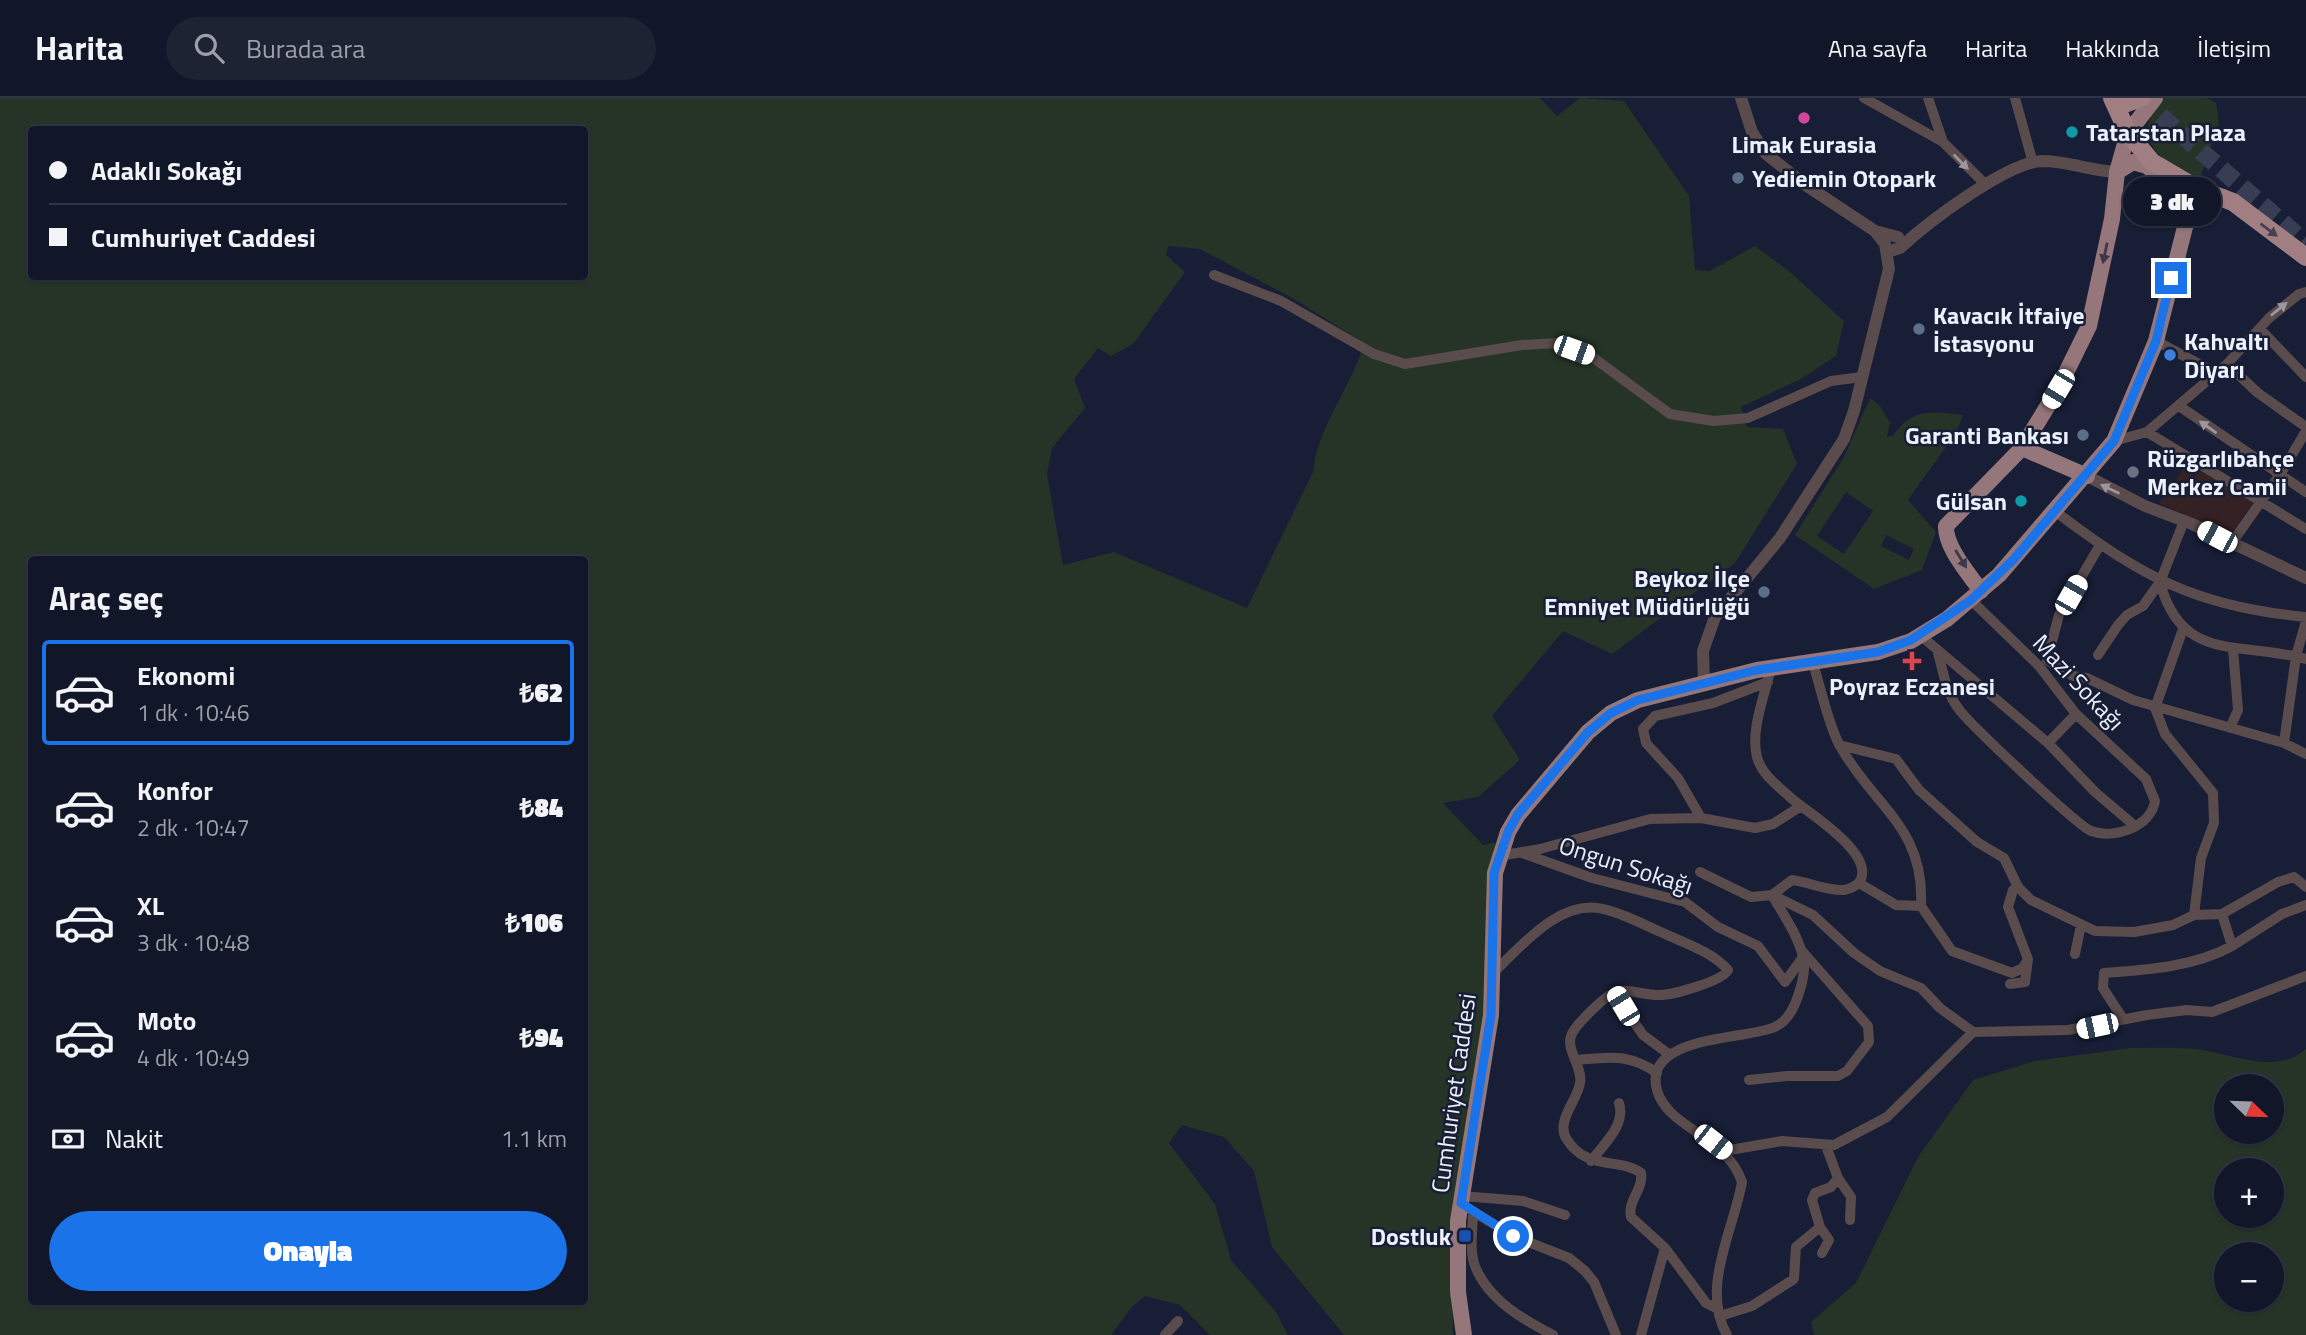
<!DOCTYPE html>
<html lang="tr">
<head>
<meta charset="utf-8">
<style>
  body { margin:0; font-family:"Titillium Web",sans-serif; background:#1e2334; color:#f1f3f6; height:100vh; display:flex; flex-direction:column; font-size:26px; white-space:nowrap }
  * { box-sizing:border-box; margin:0 }
  p { font-size:23px; color:#9c9fa8 }
  .icon { flex:none; width:38px; height:38px; fill:none; stroke:currentColor; stroke-width:2; stroke-linecap:round; stroke-linejoin:round }
  .map { position:relative; flex:1; overflow:hidden }
  .sheet { position:absolute; left:28px; top:458px; width:560px; height:749px; display:flex; flex-direction:column; background:#111628; border-radius:7px; box-shadow:0 2px 5px #0004,0 0 0 2px #303545 }
  .sheet>* { flex:none }
  .top-card { position:absolute; left:28px; top:28px; width:560px; height:154px; border-radius:7px; box-shadow:0 2px 5px #0004,0 0 0 2px #303545; display:grid; align-content:center; height:154px; padding:0 21px; background:#111628 }
  .needle { width:46px; rotate:113deg }
  .controls { position:absolute; left:2214px; top:976px; display:grid; gap:14px }
  .controls a { display:grid; place-items:center; width:70px; height:70px; border-radius:50%; background:#111628; box-shadow:0 2px 5px #0004,0 0 0 2px #303545; font-size:35px }
  .end { position:absolute; width:32px; height:32px; margin:-16px; border:9px solid #1a73e8; background:#fff; box-shadow:0 0 0 4px #fff }
  .from { border-radius:50% }
  .bubble { position:absolute; height:49px; border-radius:24px; background:#111628; box-shadow:0 2px 5px #0004,0 0 0 2px #303545; font-size:23px; font-weight:800; line-height:49px; text-align:center }
  .car { position:absolute; width:21px; height:42px; margin:-21px -10px; border-radius:9px; box-shadow:0 0 5px 2px #0007; background:linear-gradient(#fff 24%,#345 0 40%,#fff 0 76%,#345 0 86%,#fff 0) }
  .top-card b { display:flex; align-items:center; gap:24px; height:66px; font-size:26px }
  .top-card b+b { border-top:2px solid #303545 }
  .top-card i { width:18px; height:18px; background:#f1f3f6 }
  ul { padding:0; list-style:none }
  li { display:flex; align-items:center; gap:21px; height:105px; margin:0 14px 10px; padding:0 7px; border:4px solid transparent; border-radius:7px }
  li div { flex:1 }
  li b { display:block; font-size:26px }
  li em { font-style:normal; font-weight:800 }
  li.on { border-color:#1a73e8 }
  li>.icon { width:63px; height:63px; stroke-width:1.5 }
  h2 { padding:0 21px; font-size:32px; line-height:84px }
  .pay { display:flex; align-items:center; gap:18px; height:77px; padding:0 21px; font-size:26px }
  .pay p { margin-inline-start:auto }
  .action { display:flex; gap:14px; margin-top:auto; padding:14px 21px }
  .action a { flex:1; height:80px; border-radius:42px; background:#1a73e8; color:#fff; font-size:28px; font-weight:800; line-height:80px; text-align:center }
  header { display:flex; align-items:center; gap:42px; box-sizing:border-box; height:98px; padding:0 35px; background:#111628; border-bottom:2px solid #303545 }
  header strong { font-size:33px }
  nav { display:flex; gap:38px; margin-inline-start:auto; font-size:24px }
  .search { width:490px; height:63px; background:#1e2334; display:flex; align-items:center; gap:18px; box-sizing:border-box; padding:0 24px; border-radius:38px; color:#9c9fa8; font-size:26px }
  .map>svg:first-child { display:block }
</style>
</head>
<body>
<header>
<strong>Harita</strong>
<div class="search"><svg class="icon" aria-label="search" viewBox="0 0 24 24"><circle cx="10" cy="10" r="6"/><path d="M15 15l6 6"/></svg>Burada ara</div>
<nav><a>Ana sayfa</a><a>Harita</a><a>Hakkında</a><a>İletişim</a></nav>
</header>
<div class="map">
<svg width="2306" height="1237" viewBox="0 0 2306 1237">
  <rect width="100%" height="100%" fill="#171e35"/>
  <path fill="#342123" d="M2188,364L2253,404L2229,440L2159,405Z"/>
  <path fill="#263427" fill-rule="evenodd" d="M0,0H1540L1557,18L1580,0L1624,3L1689,98L1695,172L1710,173L1755,148L1790,174L1844,223L1836,258L1801,281L1741,309L1747,329L1783,331L1797,366L1735,465L1612,556L1563,533L1492,618L1520,662L1478,699L1443,705L1483,747L1495,744L1487,920L1452,1165L1453,1237H1344L1272,1149L1254,1073L1224,1039L1182,1027L1169,1045L1215,1106L1231,1162L1276,1214L1288,1237H1210L1180,1207L1145,1198L1131,1210L1111,1237H0ZM32,32H584V178H32ZM1168,148L1200,151L1294,201L1364,245C1352,289 1317,329 1313,374L1247,510L1114,454L1063,467L1047,376L1052,350L1085,310L1074,281L1098,250L1111,258L1133,246L1185,174L1166,157ZM32,462H584V1204H32Z
    M2164,0H2207L2216,5L2219,26L2199,83C2163,65 2125,40 2164,0Z
    M1870,300L1880,308L1890,325L1887,339L1893,338C1911,310 1932,313 1963,317L1956,335L1908,402L1936,434L1922,472L1874,491L1795,437L1844,359ZM1846,394L1873,413L1844,456L1817,438ZM1886,437L1914,451L1909,462L1881,448Z
    M2131,950C2155,950 2179,949 2202,952C2236,957 2276,977 2306,951V1237H1814L1811,1224L1856,1185L1918,1059L1973,982L2035,963ZM2226,989H2272V1034H2226ZM2226,1073H2272V1118H2226ZM2226,1157H2272V1202H2226Z"/>
  <g fill="none" stroke-linecap="round" stroke-linejoin="round">
    <path stroke="#373e53" stroke-width="18" stroke-dasharray="18 9" stroke-linecap="butt" d="M2140,0L2306,145"/>
    <path stroke="#5a4b4d" stroke-width="10" d="M1864,0L1943,44L1986,87
      M1928,0L1943,44
      M2015,0L2033,65
      M1214,177L1281,203L1374,256L1405,266L1522,247L1557,245L1591,258L1670,316L1714,323L1748,320L1831,283L1862,279
      M2260,231L2306,279
      M2156,243L2216,275
      M2227,266L2258,295L2306,329
      M2179,308L2306,394
      M2147,334L2306,431
      M2114,343L2147,334L2227,266L2269,220L2299,196L2306,194
      M2056,414C2142,479 2197,509 2306,519
      M2231,446L2281,375L2306,333
      M2100,447L2059,517L2047,562L2073,578L2087,580L2133,602L2284,645L2306,656
      M2160,484C2181,566 2242,543 2306,561
      M1920,537L2048,645L2095,694L2135,728
      M1938,555C1943,573 1946,594 1958,610C1969,626 2077,727 2091,733C2115,742 2151,728 2155,703L2146,681L2076,616L2039,568L1971,502
      M2098,557L2118,527L2127,517L2143,508L2160,484L2184,423
      M1813,565C1820,588 1829,629 1840,648C1874,709 1925,729 1921,808
      M2155,610L2165,636L2213,695L2214,725L2201,760L2194,817
      M2155,610L2183,531
      M2230,630L2238,612L2233,551
      M2048,645L2076,616
      M2284,645L2296,558L2306,523
      M1839,647L1896,661L1919,692L1977,744L2004,760L2018,789L2031,802L2095,833L2134,834L2173,827L2194,817L2222,816L2278,784L2294,779L2306,789
      M1701,720L1678,680L1646,645L1643,631L1655,618L1713,605L1768,584
      M1522,755L1592,780L1685,804L1718,829L1758,848L1785,884L1803,859
      M1499,758L1540,751L1650,721L1701,720L1755,730L1773,726L1801,708
      M1700,774L1751,799L1772,797L1792,782C1809,784 1826,793 1844,792C1850,791 1859,787 1861,781C1872,753 1808,715 1791,700C1779,689 1761,676 1757,659C1750,633 1765,596 1771,570
      M1859,785L1896,807L1921,808L1952,853L2012,875L2023,870L2028,861L2008,809L2013,792L2018,789
      M1772,797L1813,817L1854,855L1880,873L1921,890L1940,910L1973,934
      M2232,848L2282,816L2306,807
      M2075,856L2081,827
      M1491,877C1519,851 1559,800 1603,811C1623,815 1644,827 1663,835C1684,845 1713,854 1728,872C1723,883 1673,897 1659,897C1644,898 1626,888 1612,896C1603,900 1574,928 1571,938C1566,952 1583,970 1580,985C1578,1001 1556,1023 1566,1040C1586,1074 1620,1059 1641,1075C1644,1091 1627,1103 1631,1119L1665,1150L1706,1205L1718,1211
      M2010,886L2025,884L2028,861
      M1614,895L1643,937L1670,957
      M2123,921L2103,890L2104,875C2146,872 2194,869 2232,848L2222,816
      M1576,962C1609,959 1629,955 1657,975
      M1749,982L1787,978H1838L1847,973L1869,944L1868,928L1802,853
      M1724,1053L1782,1043L1834,1047L1887,1019L1973,934L2068,932L2147,917L2187,912L2212,914L2306,878
      M1591,1063C1604,1046 1626,1027 1619,1005
      M1838,1080L1851,1099L1850,1122
      M1462,1098L1523,1103L1565,1117
      M1461,1106L1513,1138L1569,1160L1585,1173L1594,1184L1616,1237
      M1473,1113C1473,1130 1469,1153 1475,1168C1488,1202 1524,1222 1553,1237
      M1822,1155L1829,1142L1820,1129L1812,1102L1815,1095L1831,1089L1838,1080L1826,1048
      M1720,1218L1752,1208L1794,1181L1796,1149L1820,1129
      M1165,1237L1178,1223
      M1641,1237L1665,1150
      M1727,1237C1700,1190 1734,1131 1742,1084C1727,1038 1667,1030 1657,992C1642,937 1746,942 1775,929C1788,923 1795,908 1799,895C1803,883 1806,871 1803,859C1798,837 1783,816 1772,797"/>
    <path stroke="#5a4b4d" stroke-width="12" d="M1875,133L1898,139
      M1887,154L1900,150C1927,125 2007,64 2042,63C2067,63 2092,73 2117,74
      M2087,378L2145,408L2192,426L2306,480
      M1704,585L1703,553L1715,519L1780,440L1844,341L1854,313L1889,171L1885,146L1875,133L1807,88L1766,56L1752,34L1741,0"/>
    <path stroke="#95767a" stroke-width="16" d="M2186,127L2198,110L2223,99
      M2022,350L2087,378
      M1981,493C1969,476 1945,449 1946,428L2022,350L2058,291L2089,228L2112,121L2117,74L2128,35L2155,0
      M1464,1237L1458,1194V1123L1491,917L1495,775L1508,734L1518,717L1588,634L1611,615L1638,602L1757,572L1878,554L1911,543L1947,521L1999,477L2114,343L2156,243L2185,129L2186,104L2181,96L2147,68L2133,64L2117,74"/>
    <path stroke="#a07e82" stroke-width="18" d="M2112,0L2128,35L2152,64L2198,91L2233,104L2306,159
      M2112,0L2127,5L2141,0"/>
  </g>
  <defs><path id="oneway-solid" d="M-6-.8H1V-3.2L6.5 0L1 3.2V.8H-6Z" transform="scale(1.75)"/></defs>
  <g fill="#9c969c">
    <use href="#oneway-solid" transform="translate(1961 64) rotate(45)"/>
    <use href="#oneway-solid" transform="translate(2279 211) rotate(-39)"/>
    <use href="#oneway-solid" transform="translate(2208 329) rotate(-145)"/>
    <use href="#oneway-solid" transform="translate(2110 391) rotate(-154)"/>
  </g>
  <use fill="#474050" href="#oneway-solid" transform="translate(2269 132) rotate(37)"/>
  <g fill="#3d384a">
    <use href="#oneway-solid" transform="translate(2105 155) rotate(102)"/>
    <use href="#oneway-solid" transform="translate(1961 461) rotate(58)"/>
  </g>
  <g fill="none" stroke-linecap="round" stroke-linejoin="round">
    <path stroke="#1a73e8" stroke-width="9" d="M1513,1138L1461,1105L1491,917L1494,775L1508,734L1518,716L1588,634L1611,615L1638,602L1757,572L1878,554L1911,542L1971,502L2014,461L2114,343L2156,243L2171,180"/>
  </g>
  <circle fill="#d1479c" stroke="#171e35" stroke-width="2.5" cx="1804" cy="20" r="7"/>
  <g fill="#0f9aa8" stroke="#171e35" stroke-width="2.5">
    <circle cx="2072" cy="34" r="7"/>
    <circle cx="2021" cy="403" r="7"/>
  </g>
  <g fill="#5c6f8a" stroke="#171e35" stroke-width="2.5">
    <circle cx="1738" cy="80" r="7"/>
    <circle cx="1919" cy="231" r="7"/>
    <circle cx="2083" cy="337" r="7"/>
    <circle cx="1764" cy="494" r="7"/>
  </g>
  <circle fill="#3f7fe0" stroke="#171e35" stroke-width="2.5" cx="2170" cy="257" r="7"/>
  <circle fill="#6b7280" stroke="#171e35" stroke-width="2.5" cx="2133" cy="374" r="7"/>
  <path fill="#e0444e" stroke="#171e35" stroke-width="2.5" d="M1908.5 552.5h7v7h7v7h-7v7h-7v-7h-7v-7h7z"/>
  <rect fill="#1a4fb4" stroke="#171e35" stroke-width="2.5" x="1458" y="1131" width="14" height="14" rx="3.5"/>
  <g text-anchor="middle" dominant-baseline="central" stroke-width="5" stroke-linejoin="round" paint-order="stroke">
    <g font-size="24" font-weight="bold" fill="#ecf1fd" stroke="#171e35" text-anchor="start">
      <text x="2086" y="34">Tatarstan Plaza</text>
      <text x="1804" y="46" text-anchor="middle">Limak Eurasia</text>
      <text x="1752" y="80">Yediemin Otopark</text>
      <text x="1933" y="217">Kavacık İtfaiye<tspan x="1933" dy="28">İstasyonu</tspan></text>
      <text x="2184" y="243">Kahvaltı<tspan x="2184" dy="28">Diyarı</tspan></text>
      <text x="2069" y="337" text-anchor="end">Garanti Bankası</text>
      <text x="2147" y="360">Rüzgarlıbahçe<tspan x="2147" dy="28">Merkez Camii</tspan></text>
      <text x="2007" y="403" text-anchor="end">Gülsan</text>
      <text x="1750" y="480" text-anchor="end">Beykoz İlçe<tspan x="1750" dy="28">Emniyet Müdürlüğü</tspan></text>
      <text x="1912" y="588" text-anchor="middle">Poyraz Eczanesi</text>
      <text x="1451" y="1138" text-anchor="end">Dostluk</text>
    </g>
    <g font-size="24" fill="#ecf1fd" stroke="#171e35">
      <text transform="translate(2079 584) rotate(47)">Mazi Sokağı</text>
      <text transform="translate(1626 767) rotate(18)">Ongun Sokağı</text>
      <text transform="translate(1453 995) rotate(-82)">Cumhuriyet Caddesi</text>
    </g>
  </g>
</svg>
<div class="controls">
<a><svg class="needle" viewBox="-14 -14 28 28"><path d="M0-13l5 13h-10z" fill="#e53935"/><path d="M0 13l5-13h-10z" fill="#9c9fa8"/></svg></a>
<a>+</a>
<a>−</a>
</div>
<i class="end from" style="left:1513px;top:1138px"></i>
<i class="end" style="left:2171px;top:180px"></i>
<div class="bubble" style="left:2123px;top:79px;width:98px">3 dk</div>
<i class="car" style="left:1574px;top:252px;rotate:110deg"></i>
<i class="car" style="left:2058px;top:291px;rotate:211deg"></i>
<i class="car" style="left:2217px;top:439px;rotate:298deg"></i>
<i class="car" style="left:2071px;top:497px;rotate:30deg"></i>
<i class="car" style="left:1623px;top:908px;rotate:329deg"></i>
<i class="car" style="left:2097px;top:928px;rotate:258deg"></i>
<i class="car" style="left:1713px;top:1044px;rotate:128deg"></i>
<div class="top-card">
<b><i class="from"></i>Adaklı Sokağı</b>
<b><i></i>Cumhuriyet Caddesi</b>
</div>
<section class="sheet">
<h2>Araç seç</h2>
<ul>
<li class="on"><svg class="icon" aria-label="car" viewBox="0 0 24 24"><path d="M5 17H2v-5l4-1 3-4h7l3 4 3 1v5h-3M9 17h6M6 11h13"/><circle cx="7" cy="17" r="2"/><circle cx="17" cy="17" r="2"/></svg><div><b>Ekonomi</b><p>1 dk · 10:46</p></div><em>₺62</em></li>
<li><svg class="icon" aria-label="car" viewBox="0 0 24 24"><path d="M5 17H2v-5l4-1 3-4h7l3 4 3 1v5h-3M9 17h6M6 11h13"/><circle cx="7" cy="17" r="2"/><circle cx="17" cy="17" r="2"/></svg><div><b>Konfor</b><p>2 dk · 10:47</p></div><em>₺84</em></li>
<li><svg class="icon" aria-label="car" viewBox="0 0 24 24"><path d="M5 17H2v-5l4-1 3-4h7l3 4 3 1v5h-3M9 17h6M6 11h13"/><circle cx="7" cy="17" r="2"/><circle cx="17" cy="17" r="2"/></svg><div><b>XL</b><p>3 dk · 10:48</p></div><em>₺106</em></li>
<li><svg class="icon" aria-label="car" viewBox="0 0 24 24"><path d="M5 17H2v-5l4-1 3-4h7l3 4 3 1v5h-3M9 17h6M6 11h13"/><circle cx="7" cy="17" r="2"/><circle cx="17" cy="17" r="2"/></svg><div><b>Moto</b><p>4 dk · 10:49</p></div><em>₺94</em></li>
</ul>
<div class="pay"><svg class="icon" aria-label="cash" viewBox="0 0 24 24"><path d="M3 7h18v10H3z"/><circle cx="12" cy="12" r="2"/></svg>Nakit<p>1.1 km</p></div>
<div class="action"><a>Onayla</a></div>
</section>
</div>
</body>
</html>
